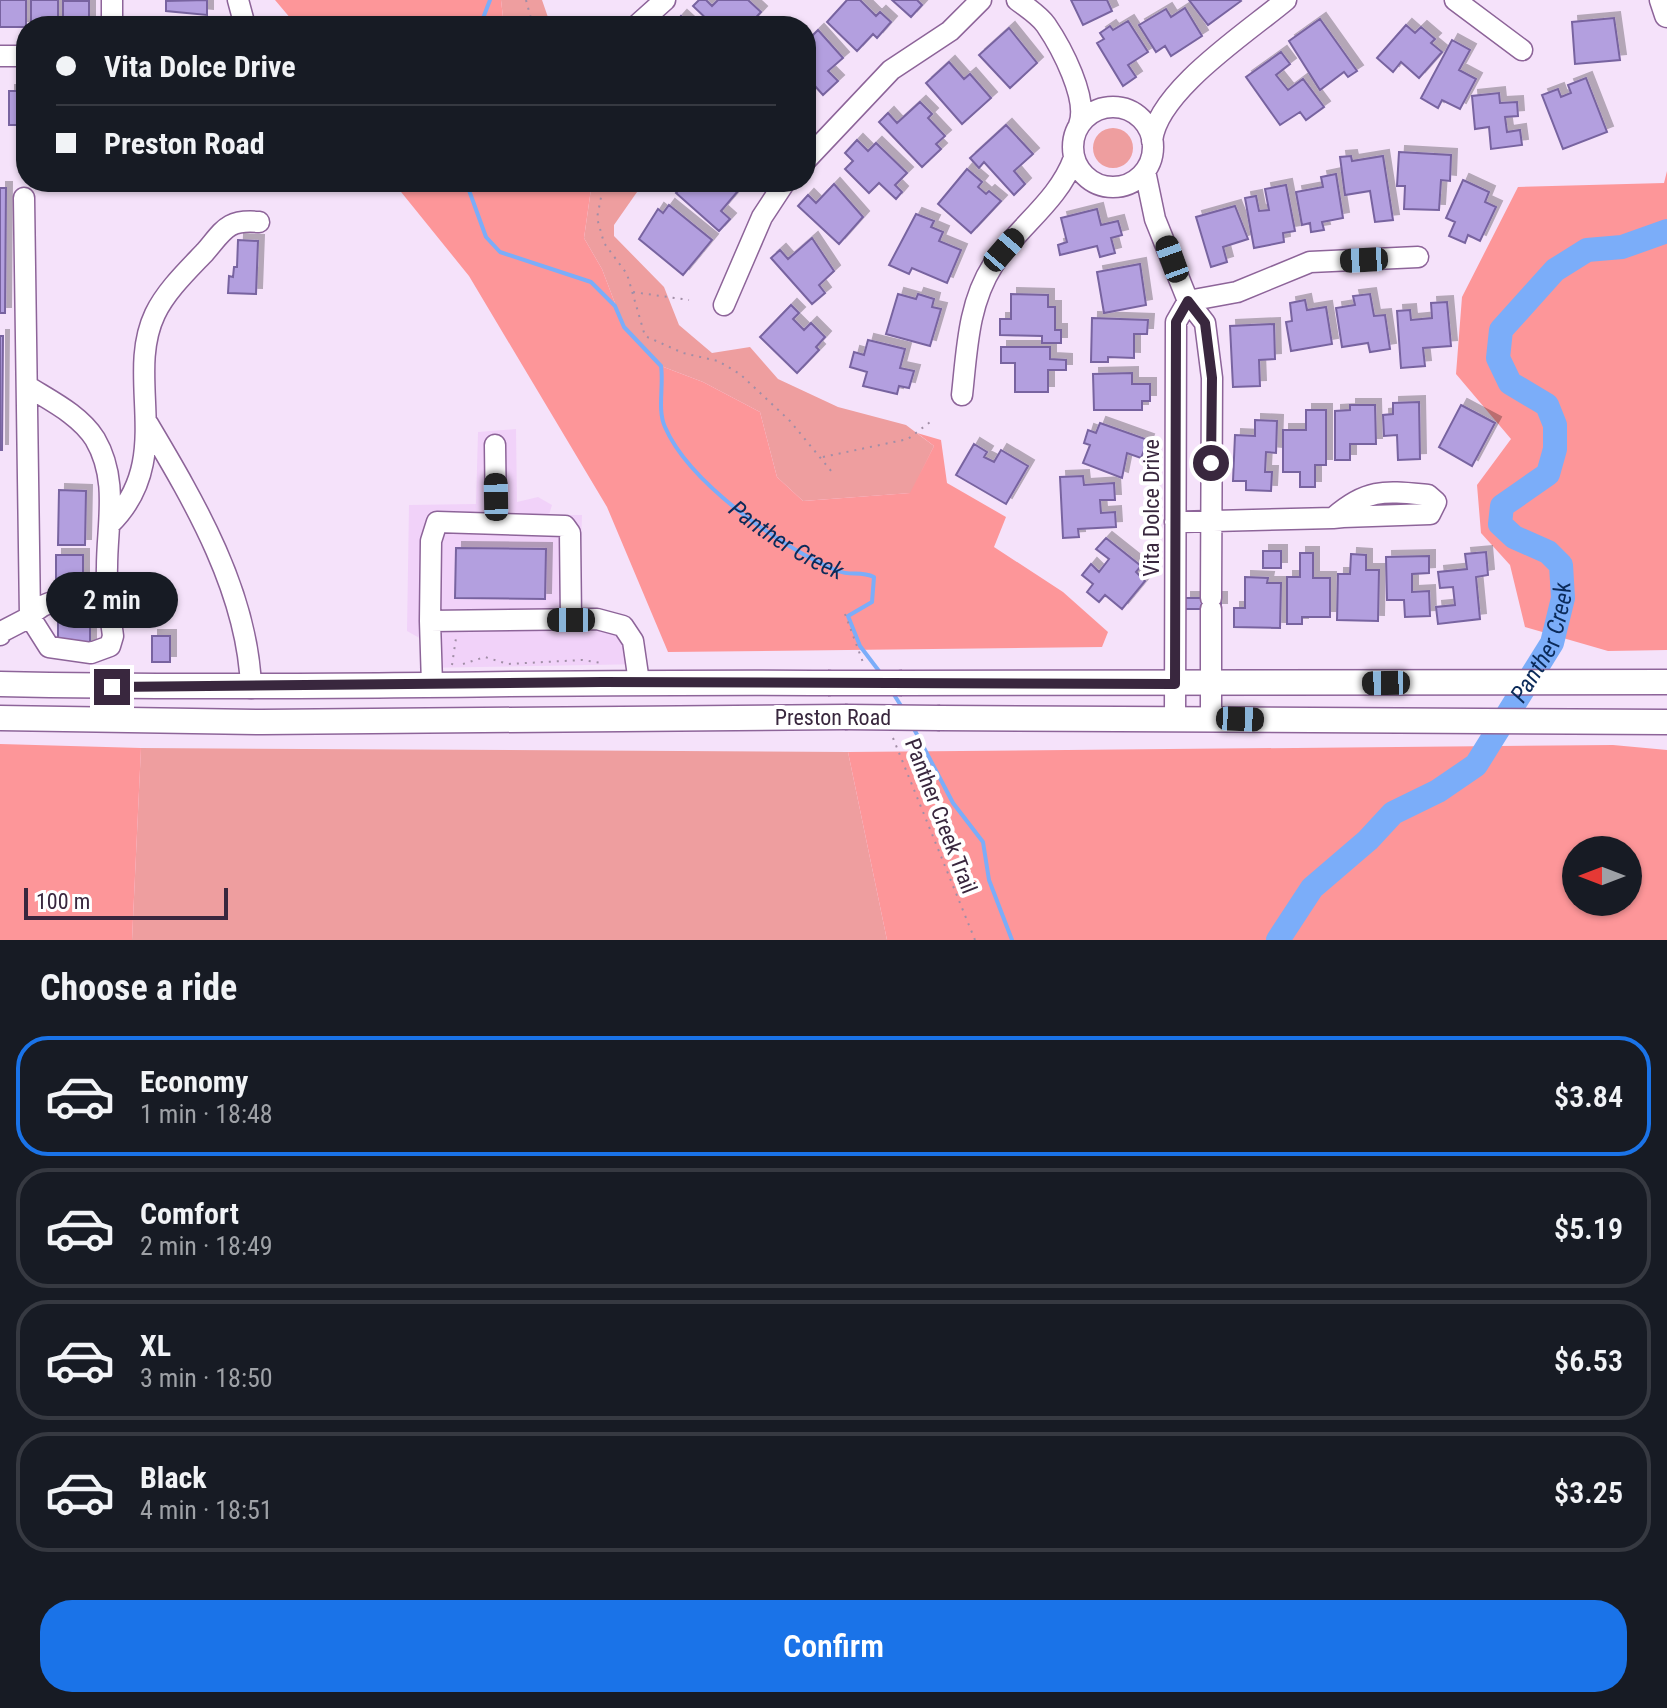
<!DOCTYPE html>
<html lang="en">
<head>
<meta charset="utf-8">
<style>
  body { margin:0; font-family:"Roboto Condensed",sans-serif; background:#242831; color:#f1f3f6; height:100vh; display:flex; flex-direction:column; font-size:30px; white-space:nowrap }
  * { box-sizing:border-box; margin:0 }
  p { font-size:26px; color:#9ea1a6 }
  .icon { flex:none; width:44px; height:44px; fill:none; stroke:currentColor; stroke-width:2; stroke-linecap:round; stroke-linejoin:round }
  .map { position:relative; height:940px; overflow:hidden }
  .details { display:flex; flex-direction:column; background:#171b24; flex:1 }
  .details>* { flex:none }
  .hud { position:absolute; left:16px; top:16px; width:800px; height:176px; border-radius:32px; box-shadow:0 2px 6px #0004; display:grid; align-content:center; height:176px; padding:0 40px; background:#171b24 }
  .needle { width:52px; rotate:270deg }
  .fabs { position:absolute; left:1562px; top:836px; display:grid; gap:16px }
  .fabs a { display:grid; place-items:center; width:80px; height:80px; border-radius:50%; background:#171b24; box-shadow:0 2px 6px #0004; font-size:40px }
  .scale { position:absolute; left:24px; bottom:20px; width:204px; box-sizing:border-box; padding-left:8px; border:4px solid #39273e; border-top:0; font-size:22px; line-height:28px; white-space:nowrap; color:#39273e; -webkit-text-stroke:6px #fff; paint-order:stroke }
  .end { position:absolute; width:36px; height:36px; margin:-18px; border:10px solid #39273e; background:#fff; box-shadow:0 0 0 4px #fff }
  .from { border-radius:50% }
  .bubble { position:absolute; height:56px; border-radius:28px; background:#171b24; box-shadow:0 2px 6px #0004; font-size:26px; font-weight:600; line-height:56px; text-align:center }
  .car { position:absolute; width:24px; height:48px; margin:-24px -12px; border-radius:10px; box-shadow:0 0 6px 2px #0007; background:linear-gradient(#222 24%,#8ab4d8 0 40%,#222 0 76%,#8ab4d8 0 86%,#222 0) }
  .hud b { display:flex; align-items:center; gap:28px; height:76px; font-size:30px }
  .hud b+b { border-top:2px solid #363941 }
  .hud i { width:20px; height:20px; background:#f1f3f6 }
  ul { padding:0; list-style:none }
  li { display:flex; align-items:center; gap:24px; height:120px; margin:0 16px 12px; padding:0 24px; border:4px solid #363941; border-radius:32px }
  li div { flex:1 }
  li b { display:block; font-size:30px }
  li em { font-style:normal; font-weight:600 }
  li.active { border-color:#1a73e8 }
  li>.icon { width:72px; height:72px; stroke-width:1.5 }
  h2 { padding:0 40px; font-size:36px; line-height:96px }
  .button { display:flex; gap:16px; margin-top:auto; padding:16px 40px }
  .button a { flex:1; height:92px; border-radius:32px; background:#1a73e8; color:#fff; font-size:32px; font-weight:600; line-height:92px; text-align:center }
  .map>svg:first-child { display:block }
</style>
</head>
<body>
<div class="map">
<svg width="1667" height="940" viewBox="0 0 1667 940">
  <defs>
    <filter id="shadow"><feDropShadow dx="6" dy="-6" stdDeviation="0" flood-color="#0004"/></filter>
  </defs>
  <rect width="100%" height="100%" fill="#f5e2fa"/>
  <path fill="#f1d2f9" d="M516,429L517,502L538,497L552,505L549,515H582L579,606L586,614L628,618L635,623L644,644L645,664L419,668L423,663V640L407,631L409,505L476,504L478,432Z"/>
  <path fill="#ee9e9f" d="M501,0H542L551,26H504Z
    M1093 148a20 20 0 1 1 40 0a20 20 0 1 1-40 0Z
    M592,182H644L614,225V236L664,287L679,325L712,353L750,347L778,379L838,407L906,425L934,446L911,493L803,501L777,477L760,412L703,382L661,366L624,327L602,269L584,238Z
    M141,748L848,752L887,940H132Z"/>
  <path fill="#fd9699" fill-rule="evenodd" d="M275,0H501L504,26H297Z
    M1667,171V650L1608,651L1525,627L1510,565L1481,533L1477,485L1511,439L1456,374L1462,297L1518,187L1664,183Z
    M393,182H592L584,238L602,269L624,327L661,366L703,382L760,412L777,477L803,501L910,493L934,446L917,433L941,440L947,483L1006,517L994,547L1063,592L1108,632L1102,647L668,652L607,507L469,276Z
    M0,744L141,748L132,940H0Z
    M1613,745L1667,750V940H887L848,752ZM1576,850H1628V902H1576Z"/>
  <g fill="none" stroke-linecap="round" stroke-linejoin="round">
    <g stroke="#7badf9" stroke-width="4">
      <path d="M480,26L490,0"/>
      <path id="s1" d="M466,182L486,237L500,252L591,282L615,306L624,327L661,366C664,385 657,410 665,427C689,483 783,549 838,571C850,576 861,571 874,577L872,602L848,616L860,646L882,675"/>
      <path d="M893,693L903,709"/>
      <path d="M913,727L953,803L983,842L989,880L1012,940"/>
    </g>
    <path stroke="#7badf9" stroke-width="24" id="s2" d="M1278,940L1312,888L1368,840L1393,813L1438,791L1476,765L1552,643L1563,598L1561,565L1548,552L1514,537L1500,524L1502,506L1548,474L1555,449V425L1547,405L1510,383L1498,358L1501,330L1555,270L1587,250L1622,247L1667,231"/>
  </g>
  <path fill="#b39fdf" stroke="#7864a0" stroke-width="2" filter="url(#shadow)" d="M0,0H26V27H0Z
    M31,0H58V26H31Z
    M207,0V15L166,11V1Z
    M699,0H706L712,6L718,0H748L761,12L748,26H714L693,6Z
    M847,0H860L876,16L880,12L891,22L877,38L873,34L857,51L827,22Z
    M892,0H917L922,5L911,17Z
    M1071,0H1107L1112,11L1083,25Z
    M1189,0H1240L1241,1L1208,25Z
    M63,1H89V25H63Z
    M1185,8L1202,36L1171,56L1165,46L1156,52L1139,25L1166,9L1171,17Z
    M681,16L692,26H672Z
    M1614,18L1620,60L1575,64L1572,22Z
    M1320,19L1357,71L1348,77L1344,72L1320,90L1289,41Z
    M1128,21L1148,52L1128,65L1136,77L1123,86L1097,43L1104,39L1100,33L1110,26L1113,30Z
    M1406,25L1415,33L1421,27L1435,39L1431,43L1442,52L1419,78L1401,62L1393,72L1377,58Z
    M1009,28L1037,63L1010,88L979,55Z
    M818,30L843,58L828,71L838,81L823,95L806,76V42Z
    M1452,40L1470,50L1459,70L1476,79L1460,109L1442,100L1438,108L1421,98Z
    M1281,52L1290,64L1276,75L1288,90L1303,79L1324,107L1306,120L1300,112L1280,125L1246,77Z
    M949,62L964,79L970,74L991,98L962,124L926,83Z
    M1586,78L1607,132L1563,149L1542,95L1558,89L1561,97L1571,93L1568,85Z
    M9,91H26V125H9Z
    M1499,93L1500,103L1517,102L1518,116L1505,117L1507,132L1520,130L1522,145L1491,149L1489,127L1475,129L1472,96Z
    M920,102L932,114L928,118L945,136L936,144L941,149L922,167L879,122L888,113L897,123Z
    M1006,125L1033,154L1014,171L1025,184L1014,195L984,162L979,168L970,158Z
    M857,140L868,151L876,143L907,173L895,185L902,192L896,199L879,183L869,193L845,169L853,161L845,153Z
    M1399,152L1451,155L1450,181L1441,180L1439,210L1404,209L1405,186H1397Z
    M1351,156L1352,161L1383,156L1393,220L1375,222L1370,191L1345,195L1340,157Z
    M967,169L982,182L978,187L986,194L989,191L1001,201L971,233L938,204Z
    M1336,174L1343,218L1322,222L1324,230L1311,232L1310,223L1302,225L1296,192L1323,187L1321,177Z
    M1463,180L1489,192L1485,202L1496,207L1480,241L1468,235L1465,243L1449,236L1455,222L1446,218Z
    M686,182H720L724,185L728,182L738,191L721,211L730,219L719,231L676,193Z
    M834,184L863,217L839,244L798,206L808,195L816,203Z
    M1286,185L1295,231L1283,233L1284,242L1254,248L1245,198L1256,196L1259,211L1269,210L1265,189Z
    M0,188H6L5,313H0Z
    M669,205L712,240L683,275L639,239L658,209L663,213Z
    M1235,206L1248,239L1223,247L1227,262L1211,267L1196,217Z
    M1097,209L1101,225L1118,221L1122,235L1111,238L1115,253L1100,257L1097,246L1060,255L1058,245L1067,242L1061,218Z
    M916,214L934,221L931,227L943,232L939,241L961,250L947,283L912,268L909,274L889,265Z
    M812,238L834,271L819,285L825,293L812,304L771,258L780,250L788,259Z
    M238,240L258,241L256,294L228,293L229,276L233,277L234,267H237Z
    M1140,264L1146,305L1104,313L1097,272Z
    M898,294L916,299L918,294L934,299L932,307L941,309L930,346L886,334Z
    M1011,294L1048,295V307H1055V330H1061V343H1042V336L1000,335V319H1011Z
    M1370,294L1374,316L1385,315L1390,349L1370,352L1368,343L1342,347L1336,308L1355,305L1353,296Z
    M1305,300L1307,310L1326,307L1332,344L1291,351L1286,322L1292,321L1290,303Z
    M1447,302L1451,346L1423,348L1425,366L1401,368L1397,311L1410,310L1411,320L1432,318L1431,303Z
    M791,305L799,313L793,319L804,330L811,323L825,337L816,347L819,350L797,373L760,337Z
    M1092,318L1148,320L1147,334H1134V358L1108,357V362H1091Z
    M1274,324L1275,359L1259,360L1260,386L1233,387L1230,326Z
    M0,336H3L2,450H0Z
    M868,340L905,349L900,368L914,371L909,388L899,386L897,394L863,386L867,372L850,367L854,352L864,355Z
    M1001,347H1050V359L1066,360V370H1048V392H1015V363H1001Z
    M1132,373V384H1150V401H1142V410H1094L1093,374Z
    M1419,402L1420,459L1398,460L1397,435L1384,436L1383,415L1393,414V403Z
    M1350,405H1375L1376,444H1350V460H1335V411L1350,410Z
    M1461,405L1495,423L1472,466L1439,447Z
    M1306,410H1326V465H1315V487H1300V472H1283V430H1306Z
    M1255,420L1277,421L1276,453L1266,452L1265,472H1272L1271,491L1246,490V481H1233L1235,435L1255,436Z
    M1100,423L1148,440L1141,458L1127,453L1122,478L1083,463L1090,445L1084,443L1088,430L1096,433Z
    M974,444L987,452L984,457L994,462L1001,450L1028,466L1006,504L956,475Z
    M1083,476L1084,485L1114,483L1115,500H1100L1101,513L1115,512L1116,527L1078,529L1079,537L1063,538L1060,477Z
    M59,490L86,491L85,545H58Z
    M1106,538L1141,566L1136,572L1145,581L1122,609L1105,595L1099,602L1087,592L1093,584L1082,575L1091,564L1099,572L1109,559L1096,549Z
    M456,548L546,549L545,599L455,598Z
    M1263,551H1281V568H1263Z
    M1486,552L1488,575L1476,577L1480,619L1438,624L1436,607L1455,605L1453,587L1440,588L1438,572L1467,569L1465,554Z
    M1300,553H1313V578H1330V617H1302V624H1287V577H1300Z
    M1351,554L1366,555V570H1379L1378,621L1337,620L1338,574H1350Z
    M56,555H83V587H56Z
    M1429,556V573L1412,574V592L1429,591L1430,616L1405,617L1404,600H1387L1386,557Z
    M1245,577L1268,578L1267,583H1281L1280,628L1234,627V608H1245Z
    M1185,598H1221V609H1185Z
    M58,613H90V647H58Z
    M152,636H170V662H152Z"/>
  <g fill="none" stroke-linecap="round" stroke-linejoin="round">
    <g stroke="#8d6499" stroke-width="23">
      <path id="minor" d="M112,0V26
        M238,0L245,26
        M1017,0C1026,7 1039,15 1046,25C1061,47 1089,99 1079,125
        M1455,0L1522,50
        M636,26L665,0
        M0,56H26
        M1073 147a40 40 0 1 1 80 0a40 40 0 1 1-80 0Z
        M1152,141C1157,91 1248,32 1286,0
        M806,160L891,70L950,31L981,0
        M1145,171L1155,219L1188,301L1205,323L1212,378L1211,598
        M1188,301L1237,292L1310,262L1418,257
        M724,305L762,217L785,182
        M27,386C51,401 80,415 95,439C119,480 107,523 107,567C106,590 110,613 113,636L110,646L91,653L49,647L30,617C47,594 82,599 109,597
        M962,395C967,350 968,304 993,265C1018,226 1058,202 1074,158
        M148,424C195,503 248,593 251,688
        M495,445L496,523
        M1175,522L1333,518L1343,517L1430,514L1436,502L1428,495C1385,491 1367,488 1333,518
        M110,524C176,459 124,379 155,314C166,291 187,271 205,252C224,230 227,219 259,222
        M1211,609V718
        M430,621L431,541L437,522L565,526L570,533L571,620
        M0,635L1,632L30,617L24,198
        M432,684L430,621L597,619L623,626L633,641L639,682
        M1175,718L1176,322L1188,301"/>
    </g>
    <g stroke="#8d6499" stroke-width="27">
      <path id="major" d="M1662,0L1667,15
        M902,683L1667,682
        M0,684C276,690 552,681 828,683
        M0,718L262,722L845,717
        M940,718L1667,722"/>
    </g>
    <path stroke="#a18ea6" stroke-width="2" stroke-dasharray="2 6" stroke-linecap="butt" d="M526,0L533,26
      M604,182L597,218L604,243L627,274L645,336L683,353L718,361L740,374L790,421L832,472
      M633,292L689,300
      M823,457L908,439L934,419
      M845,614L864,665
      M463,664L485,657L508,664L582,660L602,663
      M452,665L456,638
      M893,738L975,940"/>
    <use href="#minor" stroke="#fff" stroke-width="20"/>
    <use href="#major" stroke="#fff" stroke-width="24"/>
    <g stroke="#8d6499" stroke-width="27" stroke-linecap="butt">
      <path id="major-bridge" d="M828,683H902
        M845,717L940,718"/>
    </g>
    <use href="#major-bridge" stroke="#fff" stroke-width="24"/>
  </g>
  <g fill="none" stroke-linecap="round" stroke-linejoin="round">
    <path stroke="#39273e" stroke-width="10" d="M112,687L602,682L1175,684L1176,322L1188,301L1205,323L1212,378L1211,463"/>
  </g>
  <g text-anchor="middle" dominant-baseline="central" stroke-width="8" stroke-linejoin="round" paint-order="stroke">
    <g font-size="22" fill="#39273e" stroke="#fff">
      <text transform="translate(1151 508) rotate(-90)">Vita Dolce Drive</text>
      <text x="833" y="717">Preston Road</text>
      <text transform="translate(941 816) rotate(69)">Panther Creek Trail</text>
    </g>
    <g font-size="24" font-style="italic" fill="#0b2a59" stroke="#fff">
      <text stroke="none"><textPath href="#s1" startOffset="516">Panther Creek</textPath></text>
      <text stroke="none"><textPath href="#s2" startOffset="410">Panther Creek</textPath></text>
    </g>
  </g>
</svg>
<div class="fabs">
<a><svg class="needle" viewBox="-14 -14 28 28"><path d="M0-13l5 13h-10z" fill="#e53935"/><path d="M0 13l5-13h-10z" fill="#9ea1a6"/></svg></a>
</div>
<div class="scale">100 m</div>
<i class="end from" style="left:1211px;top:463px"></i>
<i class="end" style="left:112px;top:687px"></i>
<div class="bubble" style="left:46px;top:572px;width:132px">2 min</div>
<i class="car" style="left:1004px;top:250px;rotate:41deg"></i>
<i class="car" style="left:1172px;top:259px;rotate:340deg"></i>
<i class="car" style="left:1364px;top:260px;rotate:267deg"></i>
<i class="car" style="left:496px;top:497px;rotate:359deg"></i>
<i class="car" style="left:571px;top:620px;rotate:270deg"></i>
<i class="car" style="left:1386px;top:683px;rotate:269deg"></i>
<i class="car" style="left:1240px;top:719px;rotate:92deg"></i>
<div class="hud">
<b><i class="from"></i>Vita Dolce Drive</b>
<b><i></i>Preston Road</b>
</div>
</div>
<section class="details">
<h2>Choose a ride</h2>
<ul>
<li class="active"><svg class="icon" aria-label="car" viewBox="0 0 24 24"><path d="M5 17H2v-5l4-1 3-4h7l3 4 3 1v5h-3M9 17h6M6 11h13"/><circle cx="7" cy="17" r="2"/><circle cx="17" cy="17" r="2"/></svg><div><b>Economy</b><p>1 min · 18:48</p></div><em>$3.84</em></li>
<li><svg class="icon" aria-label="car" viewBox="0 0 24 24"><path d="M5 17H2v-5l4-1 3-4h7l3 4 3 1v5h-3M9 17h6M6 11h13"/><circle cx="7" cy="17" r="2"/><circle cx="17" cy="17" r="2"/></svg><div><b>Comfort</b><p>2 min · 18:49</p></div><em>$5.19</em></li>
<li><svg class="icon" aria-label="car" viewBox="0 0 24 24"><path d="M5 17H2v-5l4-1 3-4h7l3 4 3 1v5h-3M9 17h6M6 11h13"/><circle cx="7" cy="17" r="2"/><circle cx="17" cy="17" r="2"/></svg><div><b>XL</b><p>3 min · 18:50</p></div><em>$6.53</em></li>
<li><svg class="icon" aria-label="car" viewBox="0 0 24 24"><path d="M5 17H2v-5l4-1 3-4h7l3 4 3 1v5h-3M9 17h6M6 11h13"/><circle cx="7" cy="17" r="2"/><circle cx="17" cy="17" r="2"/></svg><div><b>Black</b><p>4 min · 18:51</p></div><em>$3.25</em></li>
</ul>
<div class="button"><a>Confirm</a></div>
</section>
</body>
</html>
